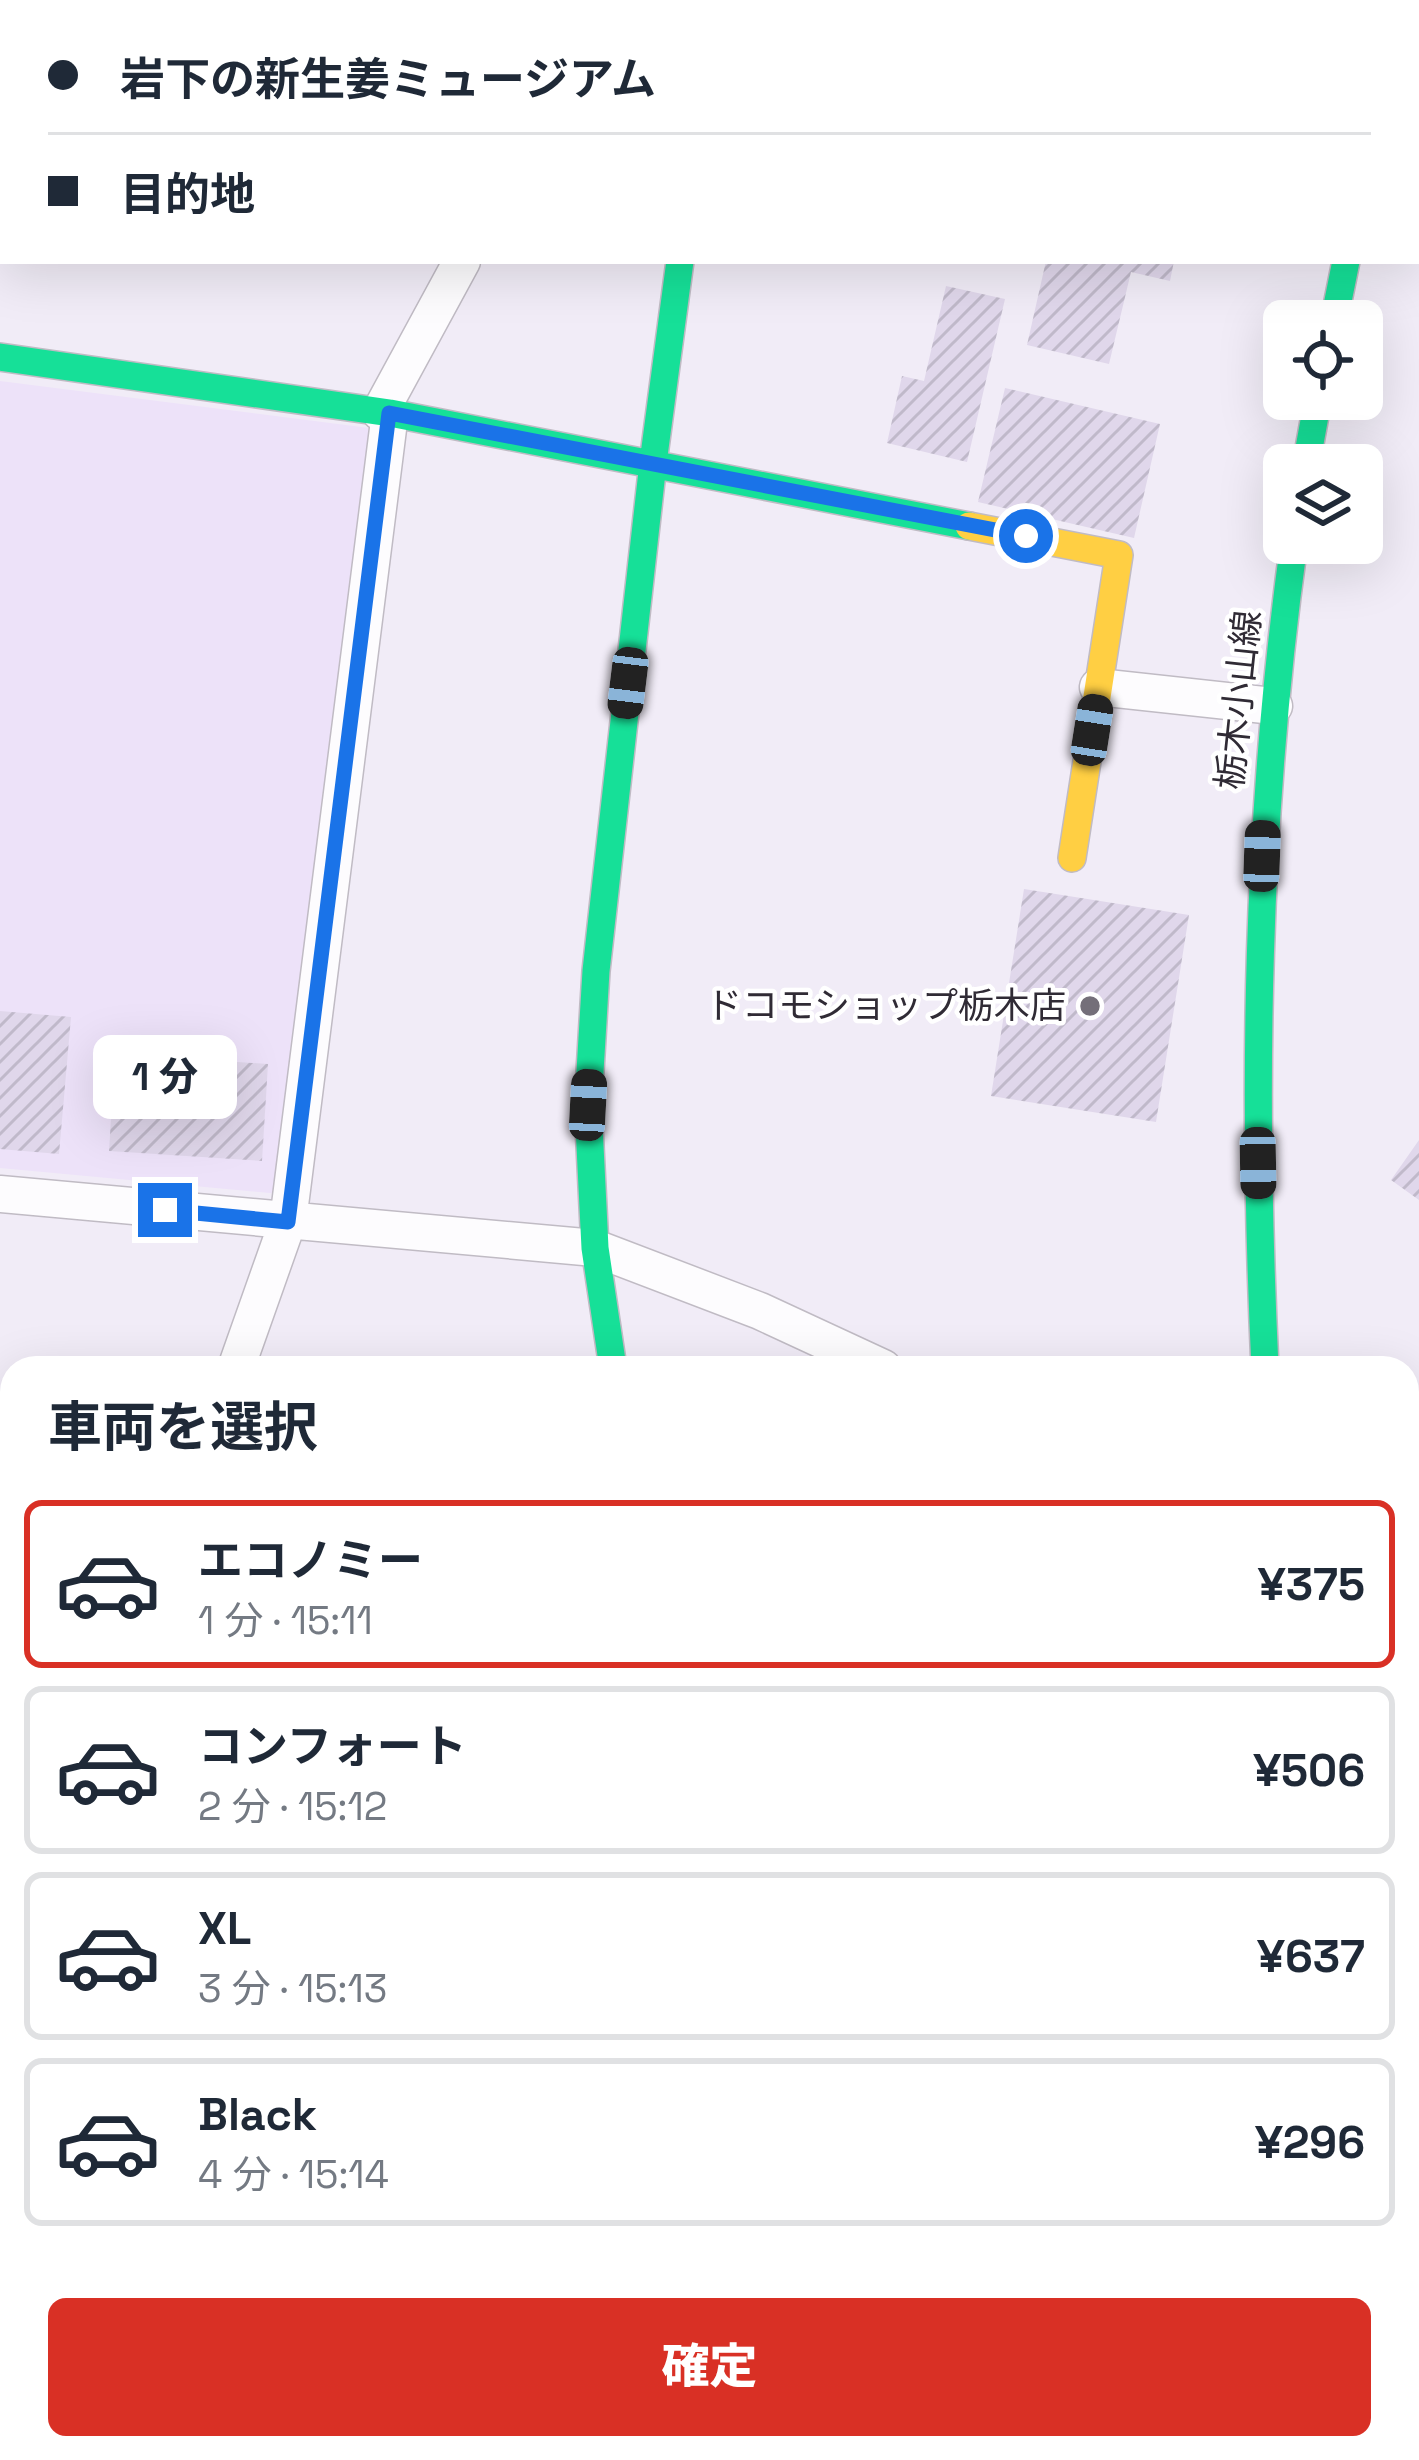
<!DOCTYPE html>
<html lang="ja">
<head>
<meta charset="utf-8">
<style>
  body { margin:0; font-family:"Space Grotesk","Noto Sans JP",sans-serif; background:#f6f6f7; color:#1f2937; height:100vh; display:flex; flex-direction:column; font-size:45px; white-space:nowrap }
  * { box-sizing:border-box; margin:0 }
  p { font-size:39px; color:#747a83 }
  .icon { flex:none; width:66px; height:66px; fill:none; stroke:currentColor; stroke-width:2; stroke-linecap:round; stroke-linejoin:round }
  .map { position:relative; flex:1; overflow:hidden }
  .details { position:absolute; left:0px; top:1356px; width:1419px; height:1104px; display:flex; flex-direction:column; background:#fff; border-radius:36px 36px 0 0; box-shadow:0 12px 48px #0002 }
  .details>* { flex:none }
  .hud { position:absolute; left:0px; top:0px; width:1419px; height:264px; box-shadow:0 12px 48px #0002; display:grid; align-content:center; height:264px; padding:0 48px; background:#fff }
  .tools { position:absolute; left:1263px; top:300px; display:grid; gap:24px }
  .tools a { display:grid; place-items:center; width:120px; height:120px; border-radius:18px; background:#fff; box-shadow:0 12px 48px #0002; font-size:60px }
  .end { position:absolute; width:54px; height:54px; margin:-27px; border:15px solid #1a73e8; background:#fff; box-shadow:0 0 0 6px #fff }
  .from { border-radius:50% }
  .bubble { position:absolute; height:84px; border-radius:18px; background:#fff; box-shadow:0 12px 48px #0002; font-size:39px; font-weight:800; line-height:84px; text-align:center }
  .car { position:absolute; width:36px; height:72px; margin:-36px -18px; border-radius:15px; box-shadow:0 0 9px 3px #0007; background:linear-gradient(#222 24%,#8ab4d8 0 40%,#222 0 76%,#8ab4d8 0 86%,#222 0) }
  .hud b { display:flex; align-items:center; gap:42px; height:114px; font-size:45px }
  .hud b+b { border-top:3px solid #e0e1e3 }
  .hud i { width:30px; height:30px; background:#1f2937 }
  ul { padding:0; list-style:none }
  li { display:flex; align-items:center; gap:36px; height:168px; margin:0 24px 18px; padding:0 24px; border:6px solid #e0e1e3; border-radius:18px }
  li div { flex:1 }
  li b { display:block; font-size:45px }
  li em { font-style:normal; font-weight:800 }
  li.active { border-color:#d93025 }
  li>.icon { width:108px; height:108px; stroke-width:1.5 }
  h2 { padding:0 48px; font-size:54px; line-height:144px }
  .primary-button { display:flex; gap:24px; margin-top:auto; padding:24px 48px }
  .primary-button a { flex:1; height:138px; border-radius:18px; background:#d93025; color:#fff; font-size:48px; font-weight:800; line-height:138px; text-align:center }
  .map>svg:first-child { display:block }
</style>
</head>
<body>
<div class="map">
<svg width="1419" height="2460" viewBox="0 0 1419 2460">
  <defs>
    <pattern id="building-hatch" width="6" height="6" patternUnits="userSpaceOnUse" patternTransform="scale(3)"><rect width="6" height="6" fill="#e0d7eb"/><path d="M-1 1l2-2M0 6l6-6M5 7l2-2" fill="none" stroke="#c0b9ca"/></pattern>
  </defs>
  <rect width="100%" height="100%" fill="#f1ecf7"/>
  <path fill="#ede2f9" d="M0,381L369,428L280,1194L0,1168Z"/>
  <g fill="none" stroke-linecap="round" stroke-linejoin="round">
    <path stroke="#6fc8bc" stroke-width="12" d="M0,1691L12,1695
      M0,1922L12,1927
      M309,2448L312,2460"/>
  </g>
  <path fill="url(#building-hatch)" d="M1046,261H1174L1170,281L1131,272L1109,364L1027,345Z
    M946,286L1005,299L967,462L887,443L902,376L924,381Z
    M1005,388L1160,424L1134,538L978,502Z
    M1024,889L1189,915L1156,1122L991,1096Z
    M0,1011L71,1017L59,1154L0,1149Z
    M115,1054L268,1064L262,1161L109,1151Z
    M1419,1140V1200L1391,1180Z"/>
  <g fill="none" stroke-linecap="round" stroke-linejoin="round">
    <g stroke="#c0bbc4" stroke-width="21">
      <path id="lane" d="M0,1750L12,1754
        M602,2448L614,2460"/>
    </g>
    <g stroke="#c0bbc4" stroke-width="39">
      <path id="street" d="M454,0L475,3
        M1416,163H1419
        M380,412L462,261
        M1098,687L1274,706
        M0,1194L595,1248L760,1311L883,1368
        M236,1368L288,1221L390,413
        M0,2063L12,2027
        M1407,2066L1419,2065
        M0,2122L12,2126
        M359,2460L361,2448
        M670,2460L684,2448"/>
    </g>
    <g stroke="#c0bbc4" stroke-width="30">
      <path id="fast" d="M727,3L728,0
        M1407,3L1408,0
        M1334,321L1346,261
        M0,357L390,413L969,526
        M1306,465L1318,399
        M613,1368L595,1248L588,1105L596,971L653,463L680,261
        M1265,1368C1252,1091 1256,818 1294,543
        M1001,2448L1005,2460
        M1333,2448L1334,2460"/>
    </g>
    <g stroke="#c0bbc4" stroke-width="30">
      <path id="slow" d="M969,526L1119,555L1072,858"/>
    </g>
    <use href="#lane" stroke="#fdfcfe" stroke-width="18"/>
    <use href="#street" stroke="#fdfcfe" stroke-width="36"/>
    <use href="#fast" stroke="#16e098" stroke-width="27"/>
    <use href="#slow" stroke="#ffcf43" stroke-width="27"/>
  </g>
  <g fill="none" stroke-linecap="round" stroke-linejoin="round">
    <path stroke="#1a73e8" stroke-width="15" d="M165,1210L288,1222L389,413L1026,536"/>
  </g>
  <circle fill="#746f79" stroke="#fff" stroke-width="4.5" cx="1090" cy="1006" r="12"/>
  <g text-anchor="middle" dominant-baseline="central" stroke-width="9" stroke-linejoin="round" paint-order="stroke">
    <g font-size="36" fill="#302b35" stroke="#fff">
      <text transform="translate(1239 700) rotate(-84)">栃木小山線</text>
    </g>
    <g font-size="36" fill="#302b35" stroke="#fff" text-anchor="end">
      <text x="1066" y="1006">ドコモショップ栃木店</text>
    </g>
  </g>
</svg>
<div class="tools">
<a><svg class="icon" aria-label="locate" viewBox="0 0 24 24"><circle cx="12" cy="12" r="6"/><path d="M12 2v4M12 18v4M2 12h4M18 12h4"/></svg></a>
<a><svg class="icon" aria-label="layers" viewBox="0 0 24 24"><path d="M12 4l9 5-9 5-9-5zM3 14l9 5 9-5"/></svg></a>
</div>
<i class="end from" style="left:1026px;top:536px"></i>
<i class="end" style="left:165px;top:1210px"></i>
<div class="bubble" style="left:93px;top:1035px;width:144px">1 分</div>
<i class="car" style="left:628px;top:683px;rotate:187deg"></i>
<i class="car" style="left:1092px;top:730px;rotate:9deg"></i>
<i class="car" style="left:1262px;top:856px;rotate:2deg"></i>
<i class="car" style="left:588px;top:1105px;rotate:3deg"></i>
<i class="car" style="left:1258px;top:1163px;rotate:179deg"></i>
<div class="hud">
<b><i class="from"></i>岩下の新生姜ミュージアム</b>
<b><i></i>目的地</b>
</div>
<section class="details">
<h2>車両を選択</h2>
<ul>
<li class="active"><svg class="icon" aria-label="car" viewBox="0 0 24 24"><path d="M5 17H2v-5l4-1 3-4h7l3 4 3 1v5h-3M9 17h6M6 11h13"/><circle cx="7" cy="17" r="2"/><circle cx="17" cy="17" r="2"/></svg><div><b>エコノミー</b><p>1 分 · 15:11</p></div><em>¥375</em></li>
<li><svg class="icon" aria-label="car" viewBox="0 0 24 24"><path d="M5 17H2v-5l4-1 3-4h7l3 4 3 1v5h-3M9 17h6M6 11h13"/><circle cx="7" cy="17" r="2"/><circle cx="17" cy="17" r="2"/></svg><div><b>コンフォート</b><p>2 分 · 15:12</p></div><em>¥506</em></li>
<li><svg class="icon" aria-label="car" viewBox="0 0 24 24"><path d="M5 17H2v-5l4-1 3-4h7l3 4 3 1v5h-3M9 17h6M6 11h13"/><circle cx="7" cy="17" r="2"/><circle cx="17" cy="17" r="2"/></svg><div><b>XL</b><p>3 分 · 15:13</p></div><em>¥637</em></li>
<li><svg class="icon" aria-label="car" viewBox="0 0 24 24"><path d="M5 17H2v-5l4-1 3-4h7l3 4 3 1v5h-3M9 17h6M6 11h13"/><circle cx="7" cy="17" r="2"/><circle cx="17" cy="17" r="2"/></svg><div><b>Black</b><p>4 分 · 15:14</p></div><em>¥296</em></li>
</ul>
<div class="primary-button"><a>確定</a></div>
</section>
</div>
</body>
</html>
